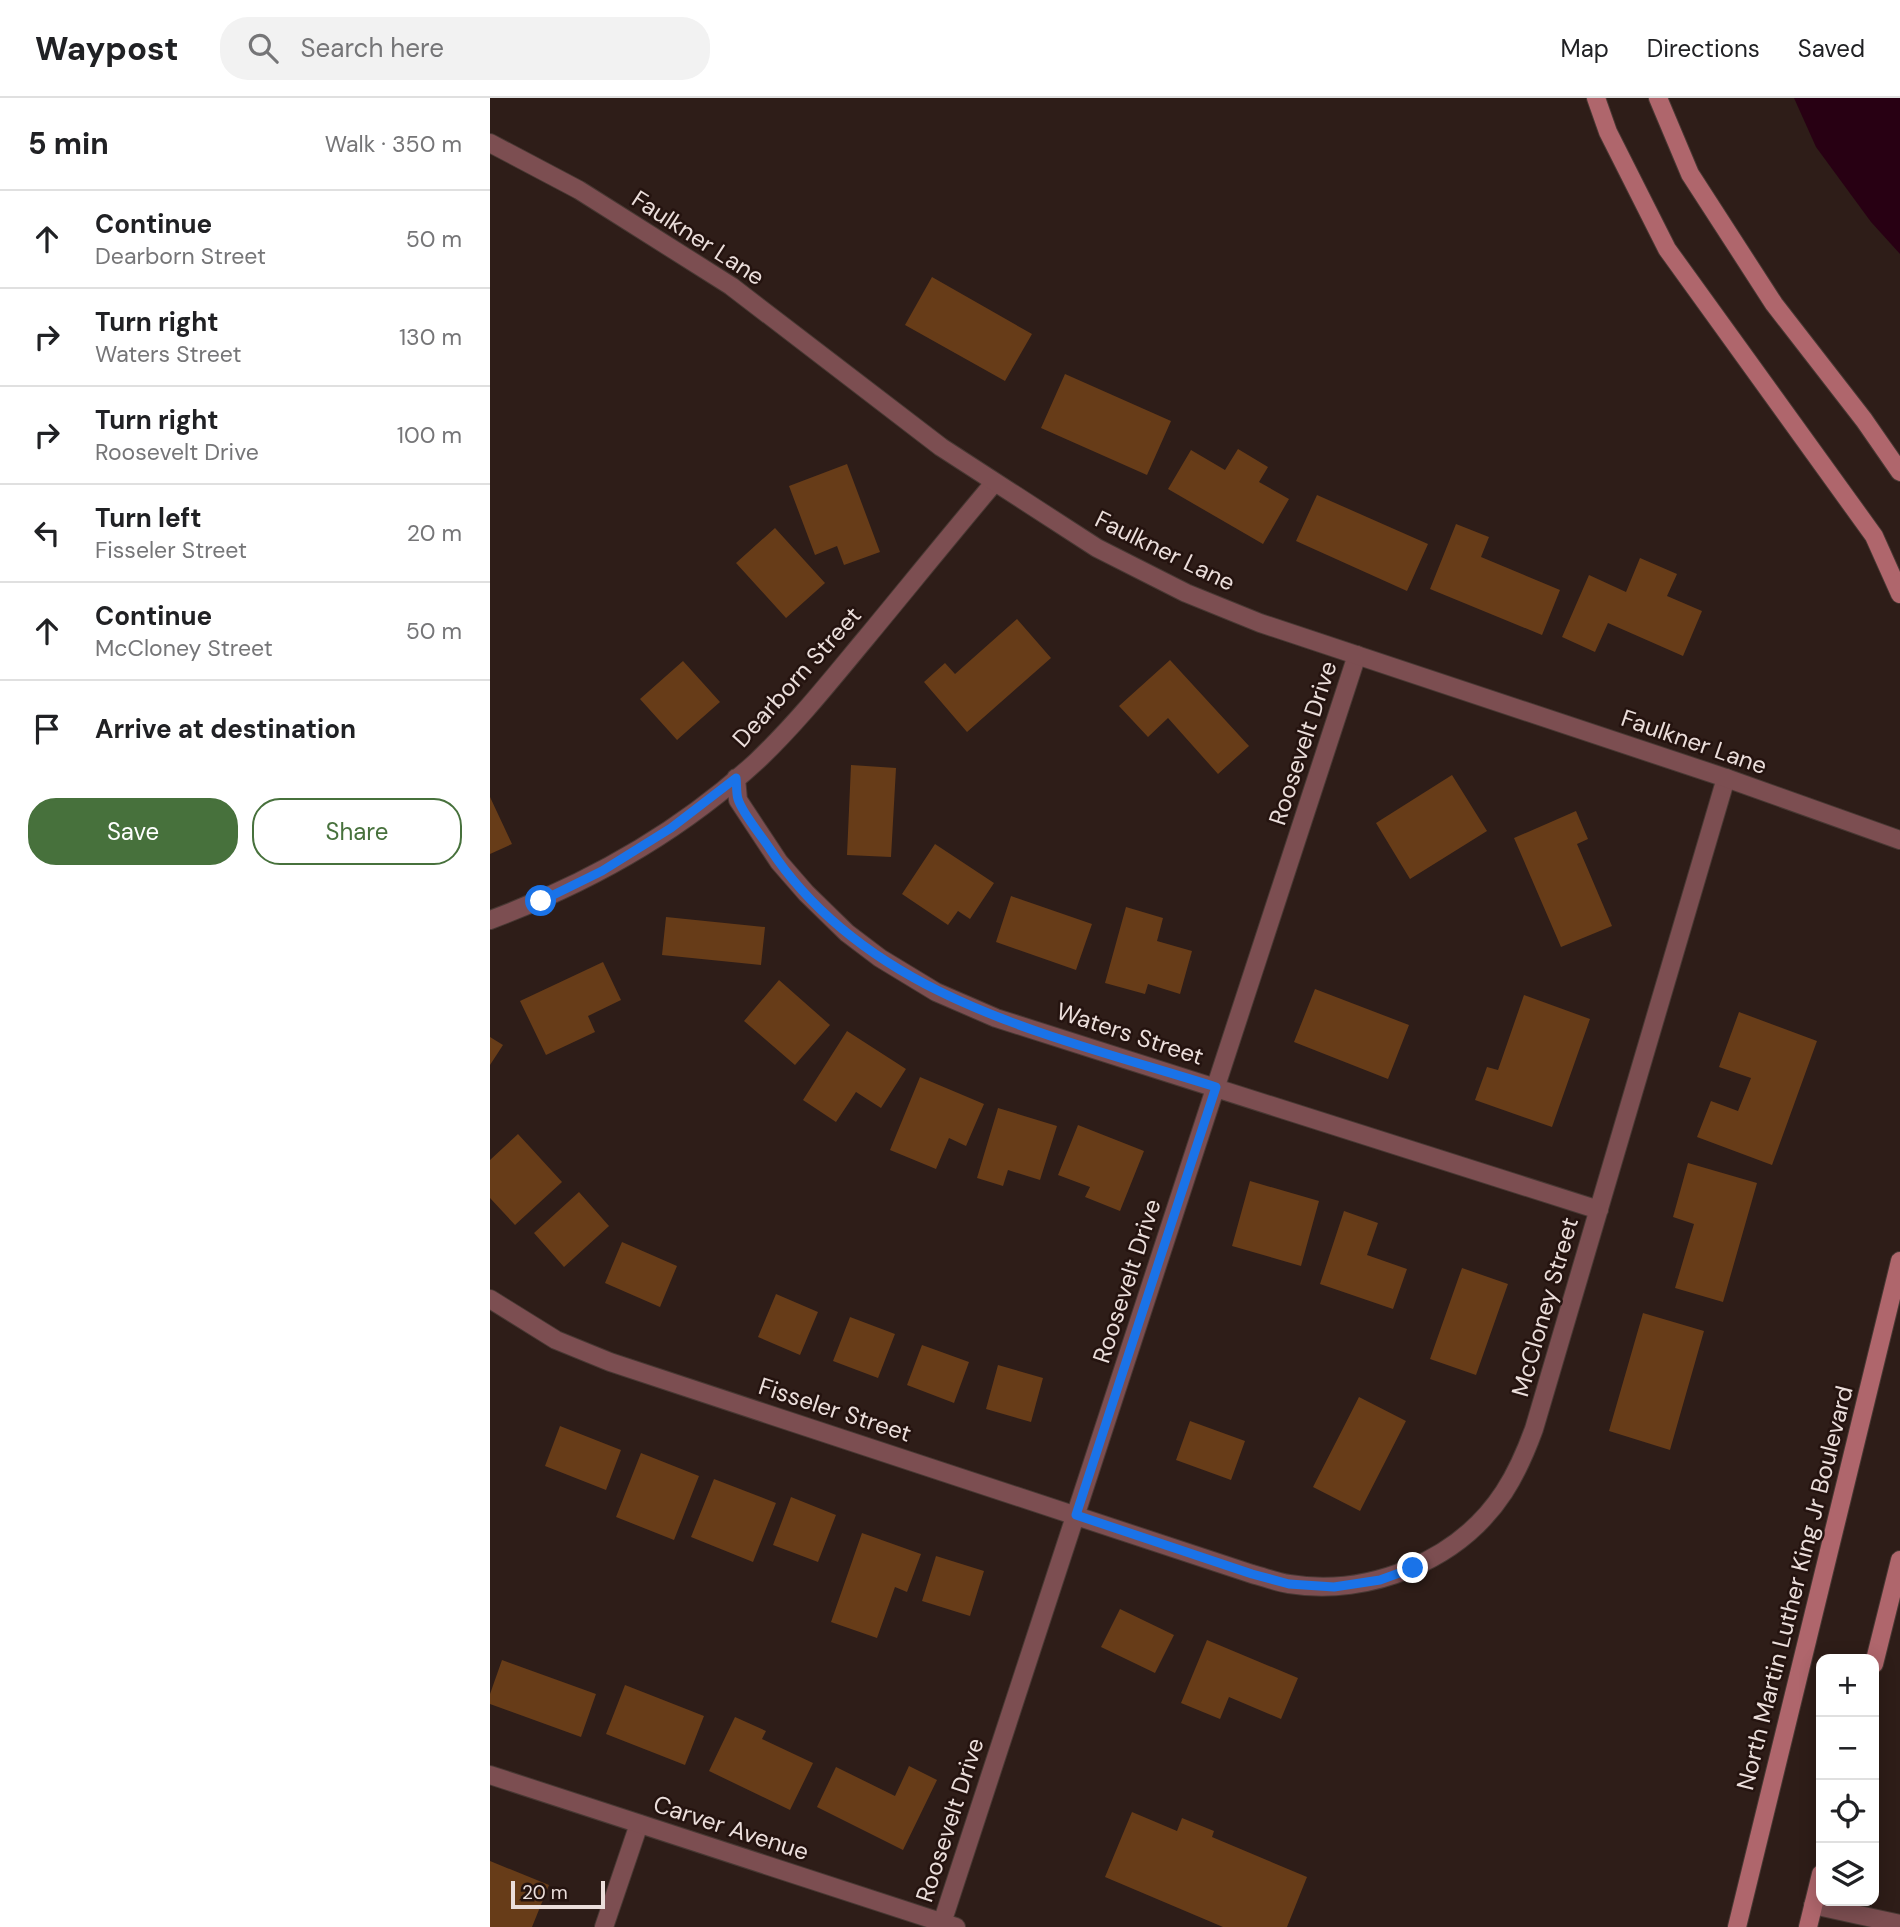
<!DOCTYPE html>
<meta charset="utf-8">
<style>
body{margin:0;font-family:"DM Sans",sans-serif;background:#f2f2f2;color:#202124}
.controls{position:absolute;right:21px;bottom:21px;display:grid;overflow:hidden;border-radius:14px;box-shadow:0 4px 18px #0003}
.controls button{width:63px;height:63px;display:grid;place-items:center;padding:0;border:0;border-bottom:2px solid #e0e0e0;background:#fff;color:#202124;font:35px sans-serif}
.scale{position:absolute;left:21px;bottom:18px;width:94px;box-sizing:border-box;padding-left:7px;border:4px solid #ebdedb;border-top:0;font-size:19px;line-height:24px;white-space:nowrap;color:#ebdedb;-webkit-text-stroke:5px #24130f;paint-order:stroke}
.stop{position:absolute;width:21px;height:21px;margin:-16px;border:5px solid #1a73e8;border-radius:50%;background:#fff}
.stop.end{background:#1a73e8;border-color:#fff;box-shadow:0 2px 7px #0008}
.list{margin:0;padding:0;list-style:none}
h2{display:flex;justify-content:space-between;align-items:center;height:91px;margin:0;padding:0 28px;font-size:30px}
h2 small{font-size:23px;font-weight:400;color:#757577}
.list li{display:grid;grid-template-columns:46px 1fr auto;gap:21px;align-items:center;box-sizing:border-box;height:98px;padding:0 28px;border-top:2px solid #e0e0e0}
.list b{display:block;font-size:26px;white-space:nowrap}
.list p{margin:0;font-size:23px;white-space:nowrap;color:#757577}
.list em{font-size:23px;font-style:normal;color:#757577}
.actions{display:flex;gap:14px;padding:21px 28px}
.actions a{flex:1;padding:16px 0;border:2px solid #47713c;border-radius:28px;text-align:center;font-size:24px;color:#47713c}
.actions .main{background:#47713c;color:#fff}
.icon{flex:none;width:38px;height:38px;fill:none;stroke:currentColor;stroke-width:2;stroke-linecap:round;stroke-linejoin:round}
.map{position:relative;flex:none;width:1410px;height:1829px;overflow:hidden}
header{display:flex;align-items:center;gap:42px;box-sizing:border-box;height:98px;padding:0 35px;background:#fff;border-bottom:2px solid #e0e0e0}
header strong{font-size:33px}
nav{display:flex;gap:38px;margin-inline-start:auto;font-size:24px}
.search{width:490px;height:63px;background:#f2f2f2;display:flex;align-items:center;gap:18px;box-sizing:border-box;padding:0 24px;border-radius:28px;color:#757577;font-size:26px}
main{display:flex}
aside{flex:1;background:#fff}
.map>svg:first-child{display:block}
.water{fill:#280013}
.building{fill:#673c18}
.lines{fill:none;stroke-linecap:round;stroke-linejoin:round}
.service-casing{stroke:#483833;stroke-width:20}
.minor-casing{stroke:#483833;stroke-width:20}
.tertiary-casing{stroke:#483833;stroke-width:20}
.secondary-casing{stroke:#483833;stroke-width:20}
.service{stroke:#7c4e51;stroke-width:18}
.minor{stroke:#7c4e51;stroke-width:18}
.tertiary{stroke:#7c4e51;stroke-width:18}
.secondary{stroke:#af666c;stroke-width:18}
.route{stroke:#1a73e8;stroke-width:9}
.labels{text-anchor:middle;stroke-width:5;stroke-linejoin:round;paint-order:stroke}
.street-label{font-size:24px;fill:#ebdedb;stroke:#24130f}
</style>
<header>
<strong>Waypost</strong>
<div class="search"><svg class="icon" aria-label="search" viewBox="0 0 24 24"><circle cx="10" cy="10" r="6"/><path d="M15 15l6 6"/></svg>Search here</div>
<nav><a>Map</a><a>Directions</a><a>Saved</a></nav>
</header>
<main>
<aside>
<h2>5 min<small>Walk · 350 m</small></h2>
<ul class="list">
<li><svg class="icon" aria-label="ahead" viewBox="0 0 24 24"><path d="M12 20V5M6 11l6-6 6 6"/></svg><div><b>Continue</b><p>Dearborn Street</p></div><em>50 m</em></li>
<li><svg class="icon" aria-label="right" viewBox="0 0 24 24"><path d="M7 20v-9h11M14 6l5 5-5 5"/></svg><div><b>Turn right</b><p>Waters Street</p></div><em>130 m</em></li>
<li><svg class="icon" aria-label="right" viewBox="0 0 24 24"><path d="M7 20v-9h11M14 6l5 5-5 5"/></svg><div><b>Turn right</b><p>Roosevelt Drive</p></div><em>100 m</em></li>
<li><svg class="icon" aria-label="left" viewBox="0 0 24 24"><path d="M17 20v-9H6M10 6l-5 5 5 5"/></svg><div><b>Turn left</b><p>Fisseler Street</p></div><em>20 m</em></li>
<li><svg class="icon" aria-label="ahead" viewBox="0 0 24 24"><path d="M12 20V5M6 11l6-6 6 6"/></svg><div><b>Continue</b><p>McCloney Street</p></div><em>50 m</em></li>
<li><svg class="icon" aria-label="arrive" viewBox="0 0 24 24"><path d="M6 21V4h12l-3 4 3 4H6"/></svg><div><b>Arrive at destination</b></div></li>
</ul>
<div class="actions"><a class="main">Save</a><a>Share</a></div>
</aside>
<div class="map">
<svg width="1410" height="1829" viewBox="0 0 1410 1829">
<rect width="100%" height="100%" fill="#2e1d18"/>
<path class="water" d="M1304 0H1410V156L1381 124 1326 49Z"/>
<path class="building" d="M442 179 542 236 515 283 415 227Z
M575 276 681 323 657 377 551 330Z
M748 351 778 369 769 384 799 401 773 446 678 391 701 352 735 372Z
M357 366 390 454 354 467 347 448 325 457 299 388Z
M827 397 938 446 917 493 806 443Z
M966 426 999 439 991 459 1070 492 1052 537 940 491Z
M285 430 335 485 296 520 246 465Z
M1150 460 1187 476 1177 498 1212 513 1193 558 1118 525 1105 554 1072 539 1099 477 1136 494Z
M527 521 561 560 477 634 434 584 455 565 465 576Z
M680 562 759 648 728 676 678 620 658 639 629 608Z
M193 563 230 604 187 642 150 601Z
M361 667 406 670 401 759 357 757Z
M962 677 997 733 920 781 886 725Z
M0 699 22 746 0 756Z
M1086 713 1098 741 1087 746 1122 828 1071 849 1024 740Z
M445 746 504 785 480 821 468 813 458 827 412 796Z
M521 798 602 826 586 872 506 844Z
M636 809 673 820 667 843 702 853 690 896 658 886 655 896 615 885Z
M176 819 275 829 271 867 172 857Z
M113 864 131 902 98 918 105 934 56 957 30 903Z
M289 882 340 927 305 967 254 923Z
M825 891 919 927 898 981 804 944Z
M1034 897 1100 921 1062 1029 985 1002 997 969 1008 972Z
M1249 914 1327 943 1282 1067 1207 1039 1221 1003 1248 1013 1261 980 1229 969Z
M357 933 416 971 391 1010 366 994 346 1024 313 1002Z
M0 939 13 947 0 967Z
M430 979 494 1006 476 1048 459 1040 446 1071 400 1052Z
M508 1010 567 1028 550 1082 518 1072 513 1088 487 1080Z
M588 1027 654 1053 630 1113 595 1099 600 1089 568 1077Z
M28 1036 72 1084 25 1127 0 1100V1062Z
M1198 1065 1267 1085 1233 1204 1185 1190 1204 1126 1183 1119Z
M760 1083 829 1103 811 1168 742 1148Z
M89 1094 119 1128 74 1169 44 1135Z
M854 1113 888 1125 877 1157 917 1171 903 1211 830 1186Z
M132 1144 187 1168 170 1209 115 1185Z
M972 1170 1018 1186 986 1277 940 1261Z
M286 1196 328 1214 310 1257 268 1239Z
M1153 1215 1214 1233 1180 1352 1119 1333Z
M360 1219 405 1236 388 1280 343 1263Z
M432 1247 479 1264 464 1305 417 1287Z
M508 1267 553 1280 541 1324 496 1311Z
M869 1299 916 1323 870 1413 823 1389Z
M700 1323 755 1343 741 1382 686 1362Z
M70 1328 131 1352 116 1392 55 1368Z
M151 1355 209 1378 184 1442 126 1419Z
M224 1381 286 1405 263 1464 201 1439Z
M301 1399 346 1417 328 1464 283 1447Z
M372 1435 431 1456 417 1494 405 1489 387 1540 341 1524Z
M446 1458 494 1473 480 1518 432 1503Z
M630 1511 684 1537 665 1575 611 1549Z
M717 1542 808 1580 791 1621 739 1599 730 1621 691 1605Z
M12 1562 106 1596 91 1639 0 1606V1596Z
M135 1587 214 1618 195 1667 116 1636Z
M245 1619 276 1633 272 1641 323 1665 300 1712 219 1673Z
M419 1668 447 1682 413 1752 327 1709 346 1669 405 1698Z
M642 1714 687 1733 692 1720 724 1733 722 1739 817 1779 797 1829H733L615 1779Z
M0 1763 59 1787 42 1829H0Z"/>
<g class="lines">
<g class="service-casing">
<path id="service" d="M1323 1807 1410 1826
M114 1829 149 1726"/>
</g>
<g class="minor-casing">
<path id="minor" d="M246 680 248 702 289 764 316 795 357 835 390 860 446 894 506 920 1109 1112
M0 822C97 786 190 734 267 663 307 625 341 582 376 540 419 488 461 436 504 385
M0 1201 66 1242 120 1264 762 1476C774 1479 786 1484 799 1486 879 1499 969 1463 1014 1394 1027 1374 1036 1353 1044 1331L1236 680
M0 1677 466 1829
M452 1825 867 557"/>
</g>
<g class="tertiary-casing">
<path id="tertiary" d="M0 45 89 92 241 188 451 349 607 450 696 495 770 525 1236 680 1410 742"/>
</g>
<g class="secondary-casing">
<path id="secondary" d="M1106 0 1118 34 1177 151 1384 438 1410 496
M1168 0 1200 76 1284 206 1374 322 1410 374
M1384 1566 1410 1462
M1247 1829 1410 1163
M1318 1829 1331 1776"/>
</g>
<use href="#service" class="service"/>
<use href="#minor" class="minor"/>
<use href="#tertiary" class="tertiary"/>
<use href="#secondary" class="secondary"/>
</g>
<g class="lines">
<path class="route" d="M51 803 112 773 181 730 246 680C247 687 246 695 248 701 252 715 271 737 280 751 380 902 565 938 726 989L586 1417 762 1476 799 1486 844 1489 890 1482 923 1470"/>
</g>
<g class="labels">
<g class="street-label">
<text transform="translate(208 140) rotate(33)" y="8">Faulkner Lane</text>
<text transform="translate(675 453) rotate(26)" y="8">Faulkner Lane</text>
<text transform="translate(307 579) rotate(-48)" y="8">Dearborn Street</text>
<text transform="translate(1204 644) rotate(19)" y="8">Faulkner Lane</text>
<text transform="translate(813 645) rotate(-72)" y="8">Roosevelt Drive</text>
<text transform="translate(640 936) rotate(18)" y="8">Waters Street</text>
<text transform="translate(637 1183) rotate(-72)" y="8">Roosevelt Drive</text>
<text transform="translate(1055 1209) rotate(-74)" y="8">McCloney Street</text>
<text transform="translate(345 1312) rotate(18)" y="8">Fisseler Street</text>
<text transform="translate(1305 1490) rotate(-76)" y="8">North Martin Luther King Jr Boulevard</text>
<text transform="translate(460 1722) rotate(-72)" y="8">Roosevelt Drive</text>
<text transform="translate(241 1730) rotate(18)" y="8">Carver Avenue</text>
</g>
</g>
</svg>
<div class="controls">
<button>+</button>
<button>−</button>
<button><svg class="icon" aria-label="locate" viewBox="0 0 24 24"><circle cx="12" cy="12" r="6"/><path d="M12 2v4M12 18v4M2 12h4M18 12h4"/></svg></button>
<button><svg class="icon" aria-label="layers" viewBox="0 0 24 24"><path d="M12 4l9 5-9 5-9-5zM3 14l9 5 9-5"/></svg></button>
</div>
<div class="scale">20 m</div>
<div class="stop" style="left:51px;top:803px"></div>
<div class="stop end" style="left:923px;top:1470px"></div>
</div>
</main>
